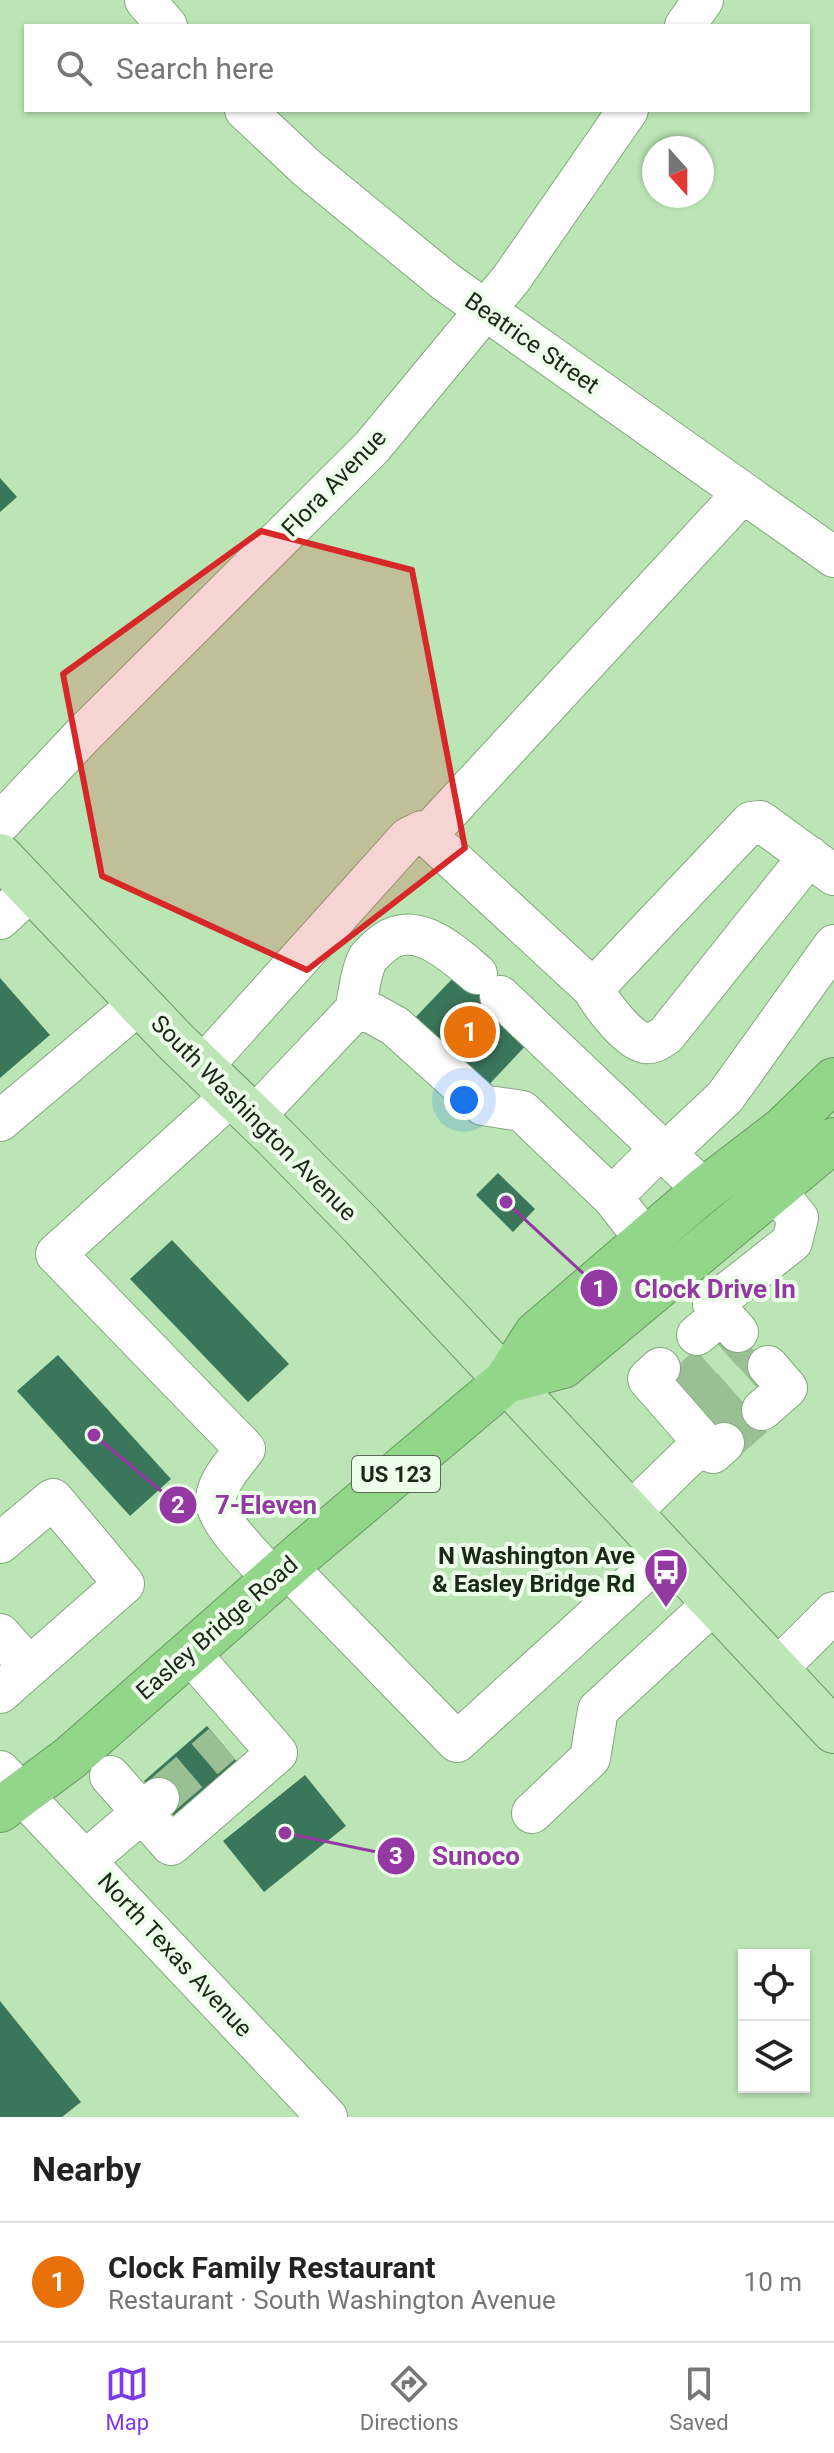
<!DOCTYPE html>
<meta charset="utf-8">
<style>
body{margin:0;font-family:Roboto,sans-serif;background:#f2f2f2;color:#222}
.controls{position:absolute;right:24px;bottom:24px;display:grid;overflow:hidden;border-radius:0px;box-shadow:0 2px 6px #0004}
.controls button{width:72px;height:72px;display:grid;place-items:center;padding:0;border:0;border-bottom:2px solid #e0e0e0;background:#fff;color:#222;font:40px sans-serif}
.compass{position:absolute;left:642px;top:136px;width:72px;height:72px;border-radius:50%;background:#fff;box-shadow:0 2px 6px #0004;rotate:159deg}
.you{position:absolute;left:464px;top:1100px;width:28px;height:28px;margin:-20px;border:6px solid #fff;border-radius:50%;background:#1a73e8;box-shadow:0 0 0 12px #1a73e833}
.badge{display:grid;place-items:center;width:52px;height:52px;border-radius:50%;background:#7c3aed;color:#fff;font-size:26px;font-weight:700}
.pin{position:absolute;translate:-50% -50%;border:4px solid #fff;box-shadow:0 2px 8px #0006}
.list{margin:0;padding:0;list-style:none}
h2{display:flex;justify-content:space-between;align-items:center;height:104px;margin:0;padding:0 32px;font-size:34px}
h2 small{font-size:26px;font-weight:400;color:#767676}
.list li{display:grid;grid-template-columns:52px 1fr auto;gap:24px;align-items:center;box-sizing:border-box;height:120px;padding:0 32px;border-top:2px solid #e0e0e0}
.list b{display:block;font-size:30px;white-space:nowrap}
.list p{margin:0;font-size:26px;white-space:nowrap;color:#767676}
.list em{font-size:26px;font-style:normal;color:#767676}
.icon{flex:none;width:44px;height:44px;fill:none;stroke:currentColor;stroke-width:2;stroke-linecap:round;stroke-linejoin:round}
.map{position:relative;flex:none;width:834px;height:2117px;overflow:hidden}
.search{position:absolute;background:#fff;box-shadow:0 2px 6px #0004;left:24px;right:24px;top:24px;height:88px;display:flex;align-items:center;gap:20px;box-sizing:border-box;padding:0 28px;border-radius:0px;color:#767676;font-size:30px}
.sheet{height:224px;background:#fff}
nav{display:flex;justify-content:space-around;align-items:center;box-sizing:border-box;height:112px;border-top:2px solid #e0e0e0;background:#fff;font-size:22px;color:#767676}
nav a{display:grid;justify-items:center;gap:4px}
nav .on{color:#7c3aed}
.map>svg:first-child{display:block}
.building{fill:#3a765a}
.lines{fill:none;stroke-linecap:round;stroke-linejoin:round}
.minor-tunnel{stroke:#9bbf95;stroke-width:40;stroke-dasharray:40 20;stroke-linecap:butt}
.minor-casing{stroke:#82a97c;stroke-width:42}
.major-casing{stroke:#689961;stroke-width:46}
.highway-casing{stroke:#689961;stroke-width:46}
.minor{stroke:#fff;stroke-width:40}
.major{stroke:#bee6b8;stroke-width:44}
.highway{stroke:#92d689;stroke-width:44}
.marked{fill:#d62828;fill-opacity:0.2;stroke:#d62828;stroke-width:6;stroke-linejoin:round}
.labels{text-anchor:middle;stroke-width:8;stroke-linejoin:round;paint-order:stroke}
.shield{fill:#edfeea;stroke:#596956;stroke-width:2}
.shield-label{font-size:22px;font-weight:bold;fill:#1a2917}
.street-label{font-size:24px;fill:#1a2917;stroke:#edfeea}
.poi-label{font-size:24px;font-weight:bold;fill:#1a2917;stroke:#edfeea;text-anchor:end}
.leader{fill:none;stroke:#9439a4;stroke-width:3}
.callout-dot{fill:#9439a4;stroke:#edfeea;stroke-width:3}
.mark-label{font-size:24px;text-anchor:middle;font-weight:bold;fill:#fff}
.callout-label{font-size:26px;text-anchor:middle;font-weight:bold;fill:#9439a4;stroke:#edfeea;stroke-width:8;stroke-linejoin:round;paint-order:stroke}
</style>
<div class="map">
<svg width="834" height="2117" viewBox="0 0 834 2117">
<rect width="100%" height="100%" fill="#bbe5b5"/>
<path class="building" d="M0 478 17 497 0 512Z
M478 973 530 1041 483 1091 410 1023 455 976Z
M0 978 50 1035 0 1078Z
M498 1173 535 1209 513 1232 476 1195Z
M172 1240 289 1364 248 1402 130 1279Z
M58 1355 171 1479 130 1516 17 1391Z
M207 1726 239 1764 176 1818 144 1781Z
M305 1775 346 1826 264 1892 223 1841Z
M0 2001 81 2102 62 2117H0Z"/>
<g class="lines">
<path class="minor-tunnel" d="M679 1391 741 1336
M701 1415 763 1361
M724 1443 762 1410
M159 1798 222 1744"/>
<g class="minor-casing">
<path id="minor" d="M145 0 167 26
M685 26 703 0
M245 110 308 169 446 282 834 557
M0 823 83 735 372 447 511 279 628 110
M426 836 743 493
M0 919 32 889
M593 989 751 822 760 821 834 875
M500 996 704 1190
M355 1010C359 994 360 974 367 960 369 955 375 951 379 947 412 915 451 952 477 974
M202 1067 408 838 422 831 593 989C601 1004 626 1037 642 1042 651 1046 658 1040 666 1035L809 856
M232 1095 56 1254 245 1449C235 1463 218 1480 216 1498 213 1520 258 1561 273 1579
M254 1117 355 1010H366L395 1026 483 1105 522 1111 612 1197 645 1239
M0 1121 139 1004
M674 1145 725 1097 834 945
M612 1197 660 1149
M713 1304 792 1242 798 1218 775 1190
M697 1335 722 1314 738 1332
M660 1368 648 1379 703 1442
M762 1410 787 1388 768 1366
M629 1514 703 1442 713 1453 724 1443
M0 1543 53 1499 124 1584 0 1693
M287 1567 457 1742 665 1553
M0 1634 29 1667
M777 1669 834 1612
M0 1771 327 2117
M110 1776 171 1845 277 1753 189 1652
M532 1813 590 1758 598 1710 714 1603
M85 1861 159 1798"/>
</g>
<g class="major-casing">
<path id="major" d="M0 856 175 1041 274 1136 361 1225 834 1731"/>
</g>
<g class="highway-casing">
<path id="highway" d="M506 1381 563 1366 834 1140
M0 1810 70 1758 306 1550 506 1381 536 1334 704 1190 782 1130 834 1080"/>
</g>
<use href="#minor" class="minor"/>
<use href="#major" class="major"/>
<use href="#highway" class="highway"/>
</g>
<path class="marked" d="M261 531 412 570 465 848 307 970 102 876 63 674Z"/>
<defs>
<g id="bus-pin" transform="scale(2.3)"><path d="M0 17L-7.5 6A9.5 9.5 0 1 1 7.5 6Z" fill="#9439a4" stroke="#edfeea"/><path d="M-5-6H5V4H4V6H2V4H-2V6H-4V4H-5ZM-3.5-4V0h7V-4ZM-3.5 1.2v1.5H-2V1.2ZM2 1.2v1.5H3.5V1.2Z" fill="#fff"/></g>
</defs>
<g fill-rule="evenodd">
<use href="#bus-pin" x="666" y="1570"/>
</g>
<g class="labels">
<rect class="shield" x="352" y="1456" width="88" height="36" rx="6"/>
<g class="shield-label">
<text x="396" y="1482">US 123</text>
</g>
<g class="street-label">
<text transform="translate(532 343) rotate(35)" y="8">Beatrice Street</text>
<text transform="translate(334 483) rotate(-46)" y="8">Flora Avenue</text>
<text transform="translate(254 1118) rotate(45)" y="8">South Washington Avenue</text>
<text transform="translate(217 1628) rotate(-41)" y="8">Easley Bridge Road</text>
<text transform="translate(175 1955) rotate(47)" y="8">North Texas Avenue</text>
</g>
<g class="poi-label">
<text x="635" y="1564">N Washington Ave<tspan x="635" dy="28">&amp; Easley Bridge Rd</tspan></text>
</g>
</g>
<path class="leader" d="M506 1202L599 1288M94 1435L178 1505M285 1833L396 1856"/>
<g class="callout-dot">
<circle cx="506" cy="1202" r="8"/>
<circle cx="94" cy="1435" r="8"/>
<circle cx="285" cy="1833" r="8"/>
<circle cx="599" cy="1288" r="20"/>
<circle cx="178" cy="1505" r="20"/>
<circle cx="396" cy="1856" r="20"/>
</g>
<g class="mark-label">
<text x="599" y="1297">1</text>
<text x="178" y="1513">2</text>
<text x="396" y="1864">3</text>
</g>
<g class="callout-label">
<text x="715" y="1298">Clock Drive In</text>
<text x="266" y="1514">7-Eleven</text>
<text x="476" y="1865">Sunoco</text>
</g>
</svg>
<div class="controls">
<button><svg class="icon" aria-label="locate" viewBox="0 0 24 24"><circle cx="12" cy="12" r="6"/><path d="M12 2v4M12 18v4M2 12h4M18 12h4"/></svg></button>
<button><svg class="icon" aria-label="layers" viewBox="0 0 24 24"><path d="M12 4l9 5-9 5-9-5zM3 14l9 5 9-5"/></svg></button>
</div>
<svg class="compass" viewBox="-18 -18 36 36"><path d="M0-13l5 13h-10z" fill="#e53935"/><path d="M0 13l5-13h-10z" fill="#767676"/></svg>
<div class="you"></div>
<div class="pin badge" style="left:470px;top:1032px;background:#e8710a">1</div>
<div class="search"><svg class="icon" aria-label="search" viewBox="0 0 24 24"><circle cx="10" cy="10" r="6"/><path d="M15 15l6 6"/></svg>Search here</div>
</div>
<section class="sheet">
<h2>Nearby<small></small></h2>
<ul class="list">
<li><span class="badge" style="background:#e8710a">1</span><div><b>Clock Family Restaurant</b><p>Restaurant · South Washington Avenue</p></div><em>10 m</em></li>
</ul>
</section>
<nav>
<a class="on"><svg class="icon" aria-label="map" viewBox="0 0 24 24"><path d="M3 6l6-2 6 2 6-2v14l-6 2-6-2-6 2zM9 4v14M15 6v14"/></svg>Map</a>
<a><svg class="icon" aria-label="directions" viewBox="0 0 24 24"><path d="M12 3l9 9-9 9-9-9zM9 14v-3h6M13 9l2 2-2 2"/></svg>Directions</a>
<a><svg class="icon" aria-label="saved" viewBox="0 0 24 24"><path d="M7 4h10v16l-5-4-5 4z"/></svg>Saved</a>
</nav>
